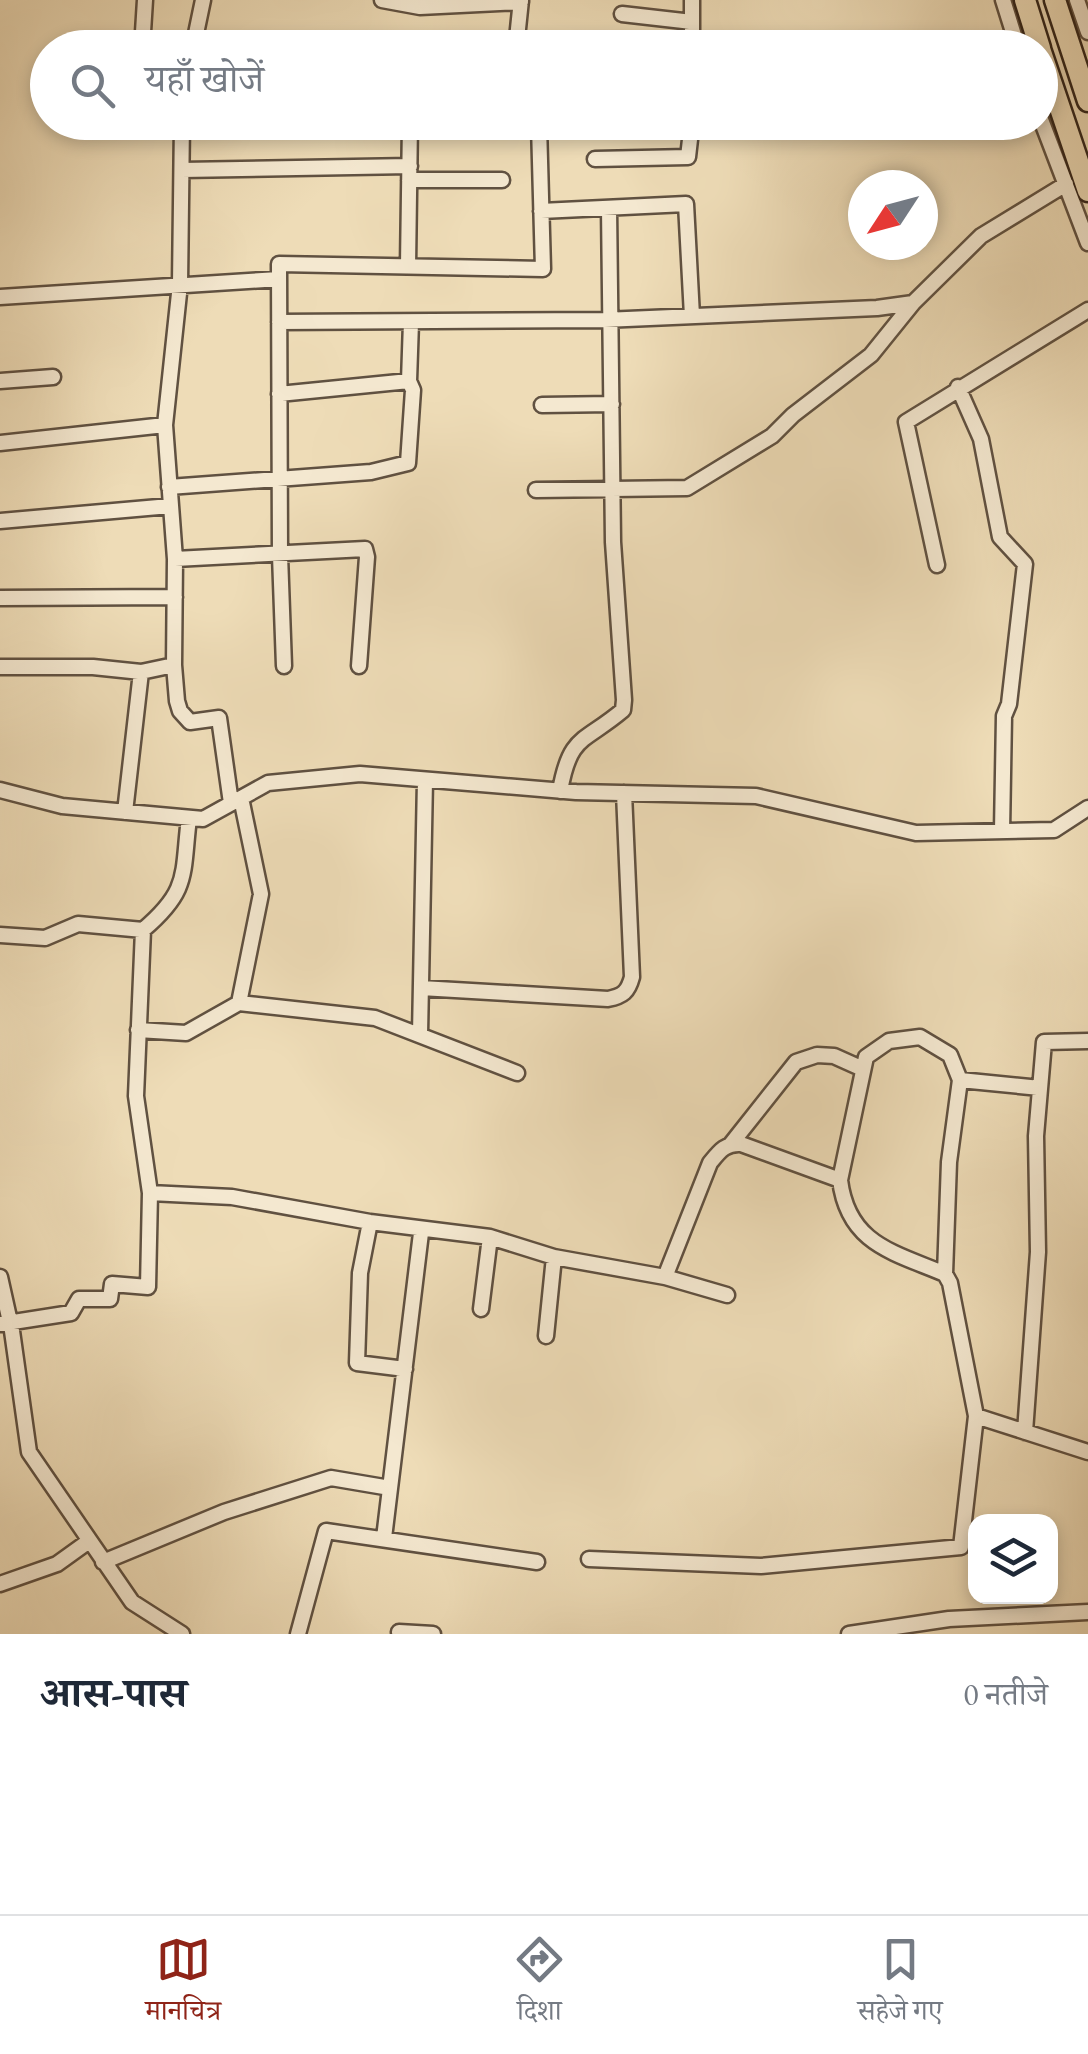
<!DOCTYPE html>
<html lang="hi">
<meta charset="utf-8">
<style>
body{margin:0;font-family:"EB Garamond","Noto Serif Devanagari",serif;background:#f6f6f7;color:#1f2937}
.controls{position:absolute;right:30px;bottom:30px;display:grid;overflow:hidden;border-radius:20px;box-shadow:0 5px 15px #0003}
.controls button{width:90px;height:90px;display:grid;place-items:center;padding:0;border:0;border-bottom:2px solid #e0e1e3;background:#fff;color:#1f2937;font:50px sans-serif}
.compass{position:absolute;left:848px;top:170px;width:90px;height:90px;border-radius:50%;background:#fff;box-shadow:0 5px 15px #0003;rotate:234deg}
.list{margin:0;padding:0;list-style:none}
h2{display:flex;justify-content:space-between;align-items:center;height:130px;margin:0;padding:0 40px;font-size:42px}
h2 small{font-size:32px;font-weight:400;color:#747a83}
.icon{flex:none;width:55px;height:55px;fill:none;stroke:currentColor;stroke-width:2;stroke-linecap:round;stroke-linejoin:round}
.map{position:relative;flex:none;width:1088px;height:1634px;overflow:hidden}
.search{position:absolute;background:#fff;box-shadow:0 5px 15px #0003;left:30px;right:30px;top:30px;height:110px;display:flex;align-items:center;gap:25px;box-sizing:border-box;padding:0 35px;border-radius:55px;color:#747a83;font-size:38px}
.sheet{height:280px;background:#fff}
nav{display:flex;justify-content:space-around;align-items:center;box-sizing:border-box;height:140px;border-top:2px solid #e0e1e3;background:#fff;font-size:28px;color:#747a83}
nav a{display:grid;justify-items:center;gap:5px}
nav .on{color:#8f2418}
.map>svg:first-child{display:block}
.lines{fill:none;stroke-linecap:round;stroke-linejoin:round}
.minor-casing{stroke:#605141;stroke-width:19}
.highway-casing{stroke:#30231a;stroke-width:25}
.minor{stroke:#f4e8d0;stroke-width:14}
.highway{stroke:#eedcb7;stroke-width:20}
</style>
<div class="map">
<svg width="1088" height="1634" viewBox="0 0 1088 1634">
<rect width="100%" height="100%" fill="#eedcb7"/>
<filter id="stains"><feTurbulence type="fractalNoise" baseFrequency=".002" numOctaves="4"/><feColorMatrix values="0 0 0 0 .2 0 0 0 0 .09 0 0 0 0 .02 0 0 0 .5 -.17"/></filter>
<radialGradient id="worn" r=".72"><stop offset=".6" stop-color="#630" stop-opacity="0"/><stop offset="1" stop-color="#630" stop-opacity=".3"/></radialGradient>
<g class="lines">
<g class="minor-casing">
<path id="minor" d="M382 0 420 7 521 2
M1003 0 1018 48
M1077 0 1088 32
M622 14 692 22
M142 48 145 0
M193 48 203 0
M516 48 521 0
M692 48V0
M1040 117 1088 243
M595 159 688 157 692 122
M182 170 410 166
M409 180H502
M541 211 686 204 692 316
M408 266 410 122
M0 297 279 279
M279 322 604 320 877 308 913 303 981 236 1066 184
M0 381 53 377
M958 387 981 439 1000 537 1025 564 1009 704 1004 716 1002 831
M279 394 409 381
M542 405 612 404
M0 443 165 425
M169 487 371 472 408 463 413 390 409 381 411 322
M536 490 687 488 772 436 793 415 871 355 913 303
M0 521 170 506
M175 559 365 549 367 557 359 666
M937 565 906 422 1088 310
M0 598 175 597
M174 665 177 701 180 711 190 722 219 718 231 803
M284 666 280 555 279 264 543 269 539 125
M0 667H93L141 672 174 665 175 559 165 425 180 284 182 122
M0 790 62 806 203 819 268 783 360 774 576 792 756 796 916 833 1054 830 1088 808
M560 791C570 734 584 743 623 710L624 700 613 542 609 208
M125 812 141 672
M0 935 45 938 78 924 143 930
M421 988 608 999C623 996 628 992 632 977L624 793
M239 1003 261 894 241 798
M138 1030 186 1033 239 1003 375 1018 517 1073
M420 1034 425 780
M960 1080 1040 1088
M731 1144 796 1062 817 1055 834 1056 863 1069
M840 1180 866 1057 889 1041 920 1037 950 1055 960 1080 949 1162 945 1274
M150 1193 232 1197 370 1222 490 1237 554 1257 665 1277 710 1163C719 1152 725 1143 741 1144L840 1180C848 1244 893 1252 945 1274L950 1283 976 1416 961 1547 761 1566 589 1559
M370 1222 360 1273 357 1363 405 1369
M0 1277 12 1331 29 1452 132 1602 182 1634
M665 1277 727 1295
M481 1309 490 1237
M0 1324 71 1313 79 1299H110L112 1284 148 1287 150 1193 136 1096 143 930C190 890 182 875 189 818
M546 1336 554 1257
M976 1416 1088 1452
M1025 1432 1038 1252 1036 1136 1044 1042 1088 1041
M384 1538 421 1233
M103 1562 224 1512 331 1478 390 1488
M0 1584 57 1564 89 1541
M399 1632 433 1634
M298 1634 326 1531 537 1562
M849 1634 949 1619 1088 1612"/>
</g>
<g class="highway-casing">
<path id="highway" d="M1025 0 1040 48
M1055 0 1088 101
M1040 49 1088 191"/>
</g>
<use href="#minor" class="minor"/>
<use href="#highway" class="highway"/>
</g>
<rect width="100%" height="100%" filter="url(#stains)"/>
<rect width="100%" height="100%" fill="url(#worn)"/>
</svg>
<div class="controls">
<button><svg class="icon" aria-label="layers" viewBox="0 0 24 24"><path d="M12 4l9 5-9 5-9-5zM3 14l9 5 9-5"/></svg></button>
</div>
<svg class="compass" viewBox="-18 -18 36 36"><path d="M0-13l5 13h-10z" fill="#e53935"/><path d="M0 13l5-13h-10z" fill="#747a83"/></svg>
<div class="search"><svg class="icon" aria-label="search" viewBox="0 0 24 24"><circle cx="10" cy="10" r="6"/><path d="M15 15l6 6"/></svg>यहाँ खोजें</div>
</div>
<section class="sheet">
<h2>आस-पास<small>0 नतीजे</small></h2>
<ul class="list">
</ul>
</section>
<nav>
<a class="on"><svg class="icon" aria-label="map" viewBox="0 0 24 24"><path d="M3 6l6-2 6 2 6-2v14l-6 2-6-2-6 2zM9 4v14M15 6v14"/></svg>मानचित्र</a>
<a><svg class="icon" aria-label="directions" viewBox="0 0 24 24"><path d="M12 3l9 9-9 9-9-9zM9 14v-3h6M13 9l2 2-2 2"/></svg>दिशा</a>
<a><svg class="icon" aria-label="saved" viewBox="0 0 24 24"><path d="M7 4h10v16l-5-4-5 4z"/></svg>सहेजे गए</a>
</nav>
